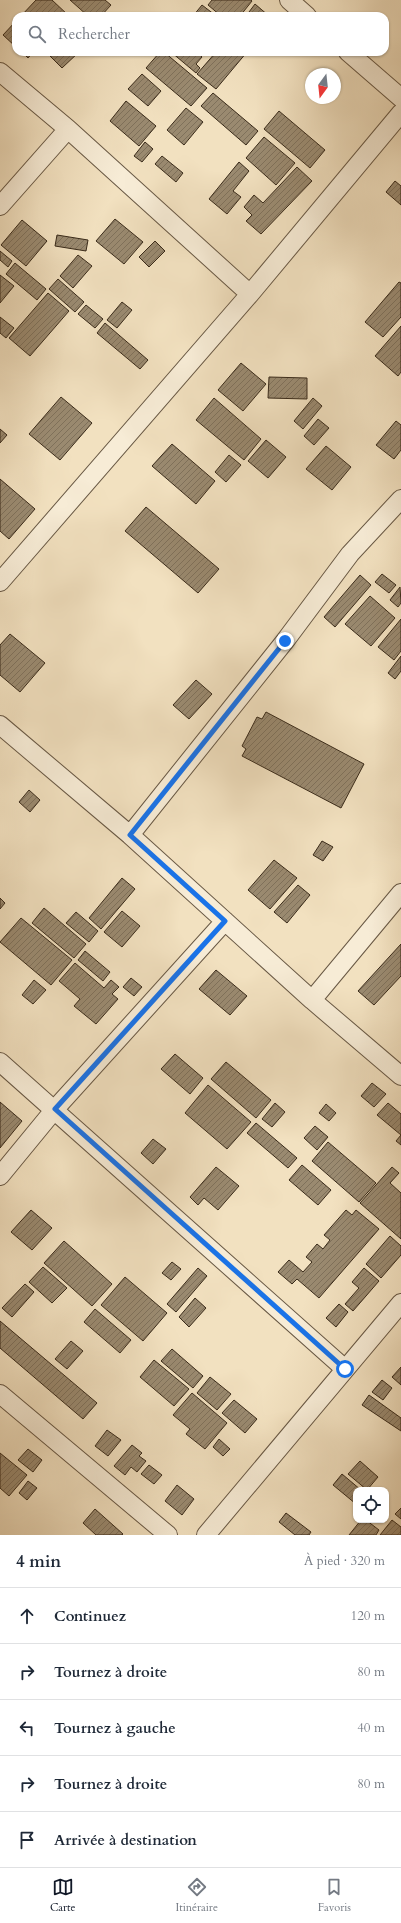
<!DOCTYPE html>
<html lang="fr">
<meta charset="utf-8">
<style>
body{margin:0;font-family:Cardo,serif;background:#f2f2f3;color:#1f2937}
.controls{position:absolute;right:12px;bottom:12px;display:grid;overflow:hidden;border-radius:8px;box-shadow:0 1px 3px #0004}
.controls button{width:36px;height:36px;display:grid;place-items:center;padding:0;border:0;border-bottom:1px solid #e0e1e3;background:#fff;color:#1f2937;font:20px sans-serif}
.compass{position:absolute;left:305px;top:68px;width:36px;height:36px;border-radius:50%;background:#fff;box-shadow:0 1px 3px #0004;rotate:195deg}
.stop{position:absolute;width:12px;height:12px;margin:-9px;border:3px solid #1a73e8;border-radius:50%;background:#fff}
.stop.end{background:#1a73e8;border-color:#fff;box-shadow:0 1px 4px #0008}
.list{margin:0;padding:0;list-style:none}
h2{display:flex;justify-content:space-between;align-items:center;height:52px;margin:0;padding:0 16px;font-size:17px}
h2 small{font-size:13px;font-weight:400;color:#747a83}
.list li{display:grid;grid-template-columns:26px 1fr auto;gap:12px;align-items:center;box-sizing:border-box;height:56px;padding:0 16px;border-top:1px solid #e0e1e3}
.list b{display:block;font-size:15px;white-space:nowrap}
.list em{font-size:13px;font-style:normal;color:#747a83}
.icon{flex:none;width:22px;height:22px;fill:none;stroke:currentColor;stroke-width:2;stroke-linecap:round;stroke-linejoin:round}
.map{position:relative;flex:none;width:401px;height:1535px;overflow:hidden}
.search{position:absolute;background:#fff;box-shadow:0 1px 3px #0004;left:12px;right:12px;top:12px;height:44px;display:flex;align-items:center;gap:10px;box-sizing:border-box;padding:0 14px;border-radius:12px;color:#747a83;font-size:15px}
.sheet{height:332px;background:#fff}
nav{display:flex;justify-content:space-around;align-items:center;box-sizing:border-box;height:56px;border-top:1px solid #e0e1e3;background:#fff;font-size:11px;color:#747a83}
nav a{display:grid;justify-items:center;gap:2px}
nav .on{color:#111827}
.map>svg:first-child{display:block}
.building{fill:url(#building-hatch);stroke:#3a2b1a}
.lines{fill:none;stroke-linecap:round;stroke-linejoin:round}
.minor-casing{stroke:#685844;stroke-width:20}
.minor{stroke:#f7ecd6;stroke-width:18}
.route{stroke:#1a73e8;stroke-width:5}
</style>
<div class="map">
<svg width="401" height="1535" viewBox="0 0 401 1535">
<defs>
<pattern id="building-hatch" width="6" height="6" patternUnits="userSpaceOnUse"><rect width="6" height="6" fill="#9a8a70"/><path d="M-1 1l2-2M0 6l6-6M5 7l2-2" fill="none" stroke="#7f715b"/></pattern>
</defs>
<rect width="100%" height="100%" fill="#f2e1c0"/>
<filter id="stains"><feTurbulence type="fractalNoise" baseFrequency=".005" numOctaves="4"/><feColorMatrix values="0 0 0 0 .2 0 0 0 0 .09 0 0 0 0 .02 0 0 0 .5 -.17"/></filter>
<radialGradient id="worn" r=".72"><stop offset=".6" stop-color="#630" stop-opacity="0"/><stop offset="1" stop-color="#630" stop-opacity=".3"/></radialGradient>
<path class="building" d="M36 0H52L68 15 21 16Z
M70 0H105L111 5 101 16H88Z
M212 0H251L252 1 240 16H221L208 5Z
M255 4 269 16H246Z
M202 5 215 15 214 16H193Z
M16 21V47L3 35Z
M22 52H33L28 58Z
M54 52H79L62 68 50 56Z
M160 52H164L207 88 191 106 146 68Z
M171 52H197L202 57 196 64 200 68 196 73Z
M216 52H247L216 89 197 74Z
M142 74 161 91 148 106 128 89Z
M213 93 258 131 246 145 201 106Z
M126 101 156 126 139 146 110 121Z
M186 108 203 122 184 145 167 130Z
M279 111 325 150 310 168 264 129Z
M264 137 295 163 276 185 246 158Z
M145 142 153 149 142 162 134 156Z
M162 156 183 173 176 182 155 164Z
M239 162 249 171 233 191 241 197 227 214 209 199Z
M297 167 312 181 261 234 246 221 252 215 244 207 254 195 263 203Z
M395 181 401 186V205L386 192Z
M115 219 143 242 124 264 96 241Z
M22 220 47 241 26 266 1 245Z
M57 235 88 240 86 251 55 246Z
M155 241 165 251 149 267 139 257Z
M0 251 12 261 8 267 0 260Z
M78 255 92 266 73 288 60 276Z
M15 263 46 289 37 300 6 274Z
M0 275 14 286 0 303Z
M58 279 84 302 75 312 49 289Z
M399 282 401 283V317L383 337 365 322Z
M48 293 69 311 30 356 9 338Z
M122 302 132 310 117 328 107 320Z
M86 305 103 319 95 328 78 314Z
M0 317 14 328 6 338 0 333Z
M105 323 148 360 140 369 97 333Z
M401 326V372L398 376 375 356Z
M241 363 266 384 243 411 218 390Z
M269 377 307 378V399L268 398Z
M61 397 92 423 60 460 29 434Z
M214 398 261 439 244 460 196 420Z
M313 398 322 406 303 429 294 421Z
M318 419 329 428 314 445 304 436Z
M396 421 401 425V450L394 459 376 445Z
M0 429 7 435 0 443Z
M266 440 286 457 268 478 248 461Z
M172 444 215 481 196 504 152 466Z
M326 446 351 467 332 490 306 469Z
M229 455 241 465 226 482 215 472Z
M0 479 35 509 9 539 0 531Z
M146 507 219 569 198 593 125 531Z
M382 574 396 585 389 593 375 582Z
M360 575 371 585 335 627 324 617Z
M400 587 401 603 398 607 390 600Z
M370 596 395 618 371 646 345 624Z
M401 619V651L394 660 378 647Z
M10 634 45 663 20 692 0 675V645Z
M401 656V671L395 679 388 673Z
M196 680 212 694 189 719 173 705Z
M266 712 364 764 341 808 242 756 246 749 242 746 257 717 262 719Z
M29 790 40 800 30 812 19 802Z
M322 841 333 847 323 861 313 855Z
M274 860 297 878 270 909 248 890Z
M122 878 135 889 101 929 89 918Z
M298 885 310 895 287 923 274 912Z
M0 898 5 903 0 909Z
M44 908 86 944 74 958 32 923Z
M122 911 140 926 122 947 104 932Z
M76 912 98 931 89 942 66 923Z
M21 918 72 960 51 985 0 942Z
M401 944V976L374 1005 358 991Z
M85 951 110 972 103 981 78 960Z
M75 963 104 988 111 980 119 987 112 994 118 999 96 1024 74 1006 80 999 59 981Z
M216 970 247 996 230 1015 199 989Z
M131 978 142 987 134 996 123 987Z
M34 980 46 990 33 1004 22 995Z
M175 1054 203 1078 190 1094 161 1069Z
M226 1062 271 1100 256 1118 211 1079Z
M372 1083 386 1094 374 1107 361 1096Z
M208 1085 251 1122 227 1149 185 1113Z
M0 1102 22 1121 0 1148Z
M275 1103 285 1112 272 1127 262 1119Z
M388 1103 401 1114V1145L396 1141 401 1135 377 1115Z
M326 1104 336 1113 329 1121 319 1113Z
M256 1123 297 1158 288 1168 247 1133Z
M315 1126 328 1137 317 1150 304 1138Z
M153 1139 166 1149 153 1164 141 1153Z
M328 1142 376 1183 359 1202 312 1161Z
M302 1165 331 1190 318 1205 289 1180Z
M216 1167 239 1186 218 1210 204 1198 198 1205 190 1197Z
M392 1167 399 1173 390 1183 401 1193V1239L360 1203Z
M31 1210 52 1228 32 1250 11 1232Z
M346 1210 352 1215 356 1210 379 1229 319 1298 297 1279 292 1284 278 1272 289 1260 303 1272 312 1262 306 1257 317 1244 323 1249 330 1240 324 1235Z
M390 1236 401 1246V1255L381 1278 366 1264Z
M64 1241 112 1284 92 1306 44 1263Z
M172 1262 181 1269 171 1280 162 1273Z
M43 1267 67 1288 52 1303 29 1282Z
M198 1268 207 1276 176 1312 167 1304Z
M364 1268 379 1281 353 1311 345 1304 359 1288 352 1282Z
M125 1277 167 1313 143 1341 101 1305Z
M25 1284 34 1292 12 1317 2 1308Z
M195 1298 206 1308 189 1327 179 1317Z
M339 1304 348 1312 336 1327 326 1318Z
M95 1309 131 1340 120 1353 84 1322Z
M0 1321 97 1403 83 1419 0 1348Z
M71 1341 83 1351 67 1369 55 1359Z
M172 1349 203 1376 193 1388 161 1361Z
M154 1360 189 1389 174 1406 140 1377Z
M401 1367V1385L392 1377Z
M210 1377 231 1394 217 1410 197 1393Z
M382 1380 392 1388 383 1400 372 1392Z
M192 1393 227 1423 205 1449 186 1434 190 1429 173 1415Z
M369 1395 401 1418V1431L362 1405Z
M234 1400 257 1419 245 1433 222 1413Z
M107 1430 121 1440 108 1456 95 1446Z
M219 1439 230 1449 223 1456 213 1447Z
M132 1445 142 1453 139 1456 146 1461 137 1472 131 1467 125 1475 114 1466Z
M28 1449 42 1460 33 1472 18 1460Z
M0 1453 27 1475 9 1496 0 1488Z
M360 1461 378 1477 367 1490 348 1474Z
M149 1465 162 1475 154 1484 141 1474Z
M342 1474 361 1490H356V1504L333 1485Z
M28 1481 37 1488 27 1500 19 1493Z
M177 1485 194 1499 182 1515 165 1501Z
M401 1508V1519L395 1514Z
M95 1509 123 1534 122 1535H96L83 1523Z
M286 1513 311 1532 309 1535H295L279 1522Z
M361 1520H366L379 1530 376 1535H349Z
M392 1520 401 1527V1535H380Z"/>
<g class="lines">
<g class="minor-casing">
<path id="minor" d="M289 0 307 16
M348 52 401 98
M0 72 68 129 250 294
M0 206 68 129
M0 582 250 294 401 113
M0 725 130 835 312 1000 401 1076
M130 835 285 641 350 554 401 499
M312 1000 401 893
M0 1062 345 1369
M0 1176 55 1109 225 921
M0 1394 168 1535
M206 1535 401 1303"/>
</g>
<use href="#minor" class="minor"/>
</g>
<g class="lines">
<path class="route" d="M285 641 130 835 225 921 55 1109 345 1369"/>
</g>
<rect width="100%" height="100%" filter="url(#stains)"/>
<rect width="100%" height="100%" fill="url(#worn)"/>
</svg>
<div class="controls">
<button><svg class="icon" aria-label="locate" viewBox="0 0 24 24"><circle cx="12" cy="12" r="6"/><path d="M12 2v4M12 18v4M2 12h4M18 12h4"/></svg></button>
</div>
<svg class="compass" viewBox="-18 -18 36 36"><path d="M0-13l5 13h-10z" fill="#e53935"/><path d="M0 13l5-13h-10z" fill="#747a83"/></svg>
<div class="stop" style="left:345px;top:1369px"></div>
<div class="stop end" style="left:285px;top:641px"></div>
<div class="search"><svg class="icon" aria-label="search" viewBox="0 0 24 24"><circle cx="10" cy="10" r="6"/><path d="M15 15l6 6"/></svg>Rechercher</div>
</div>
<section class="sheet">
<h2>4 min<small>À pied · 320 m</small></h2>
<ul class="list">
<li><svg class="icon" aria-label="ahead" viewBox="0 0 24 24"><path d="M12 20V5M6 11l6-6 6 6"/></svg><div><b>Continuez</b></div><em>120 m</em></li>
<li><svg class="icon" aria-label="right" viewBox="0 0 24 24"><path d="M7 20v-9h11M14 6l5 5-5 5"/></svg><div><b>Tournez à droite</b></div><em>80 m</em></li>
<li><svg class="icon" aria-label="left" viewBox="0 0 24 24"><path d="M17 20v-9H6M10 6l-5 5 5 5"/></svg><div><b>Tournez à gauche</b></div><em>40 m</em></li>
<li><svg class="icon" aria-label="right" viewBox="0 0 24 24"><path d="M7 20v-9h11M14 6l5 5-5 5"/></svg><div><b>Tournez à droite</b></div><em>80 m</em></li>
<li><svg class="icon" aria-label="arrive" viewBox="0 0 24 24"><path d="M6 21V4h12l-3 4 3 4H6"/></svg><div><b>Arrivée à destination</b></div></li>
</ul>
</section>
<nav>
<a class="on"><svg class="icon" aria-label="map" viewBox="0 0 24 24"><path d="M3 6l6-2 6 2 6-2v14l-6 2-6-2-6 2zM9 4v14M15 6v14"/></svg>Carte</a>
<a><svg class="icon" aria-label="directions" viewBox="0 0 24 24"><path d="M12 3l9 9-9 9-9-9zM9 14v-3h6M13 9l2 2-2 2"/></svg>Itinéraire</a>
<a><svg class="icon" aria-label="saved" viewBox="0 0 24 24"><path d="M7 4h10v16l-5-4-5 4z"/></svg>Favoris</a>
</nav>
